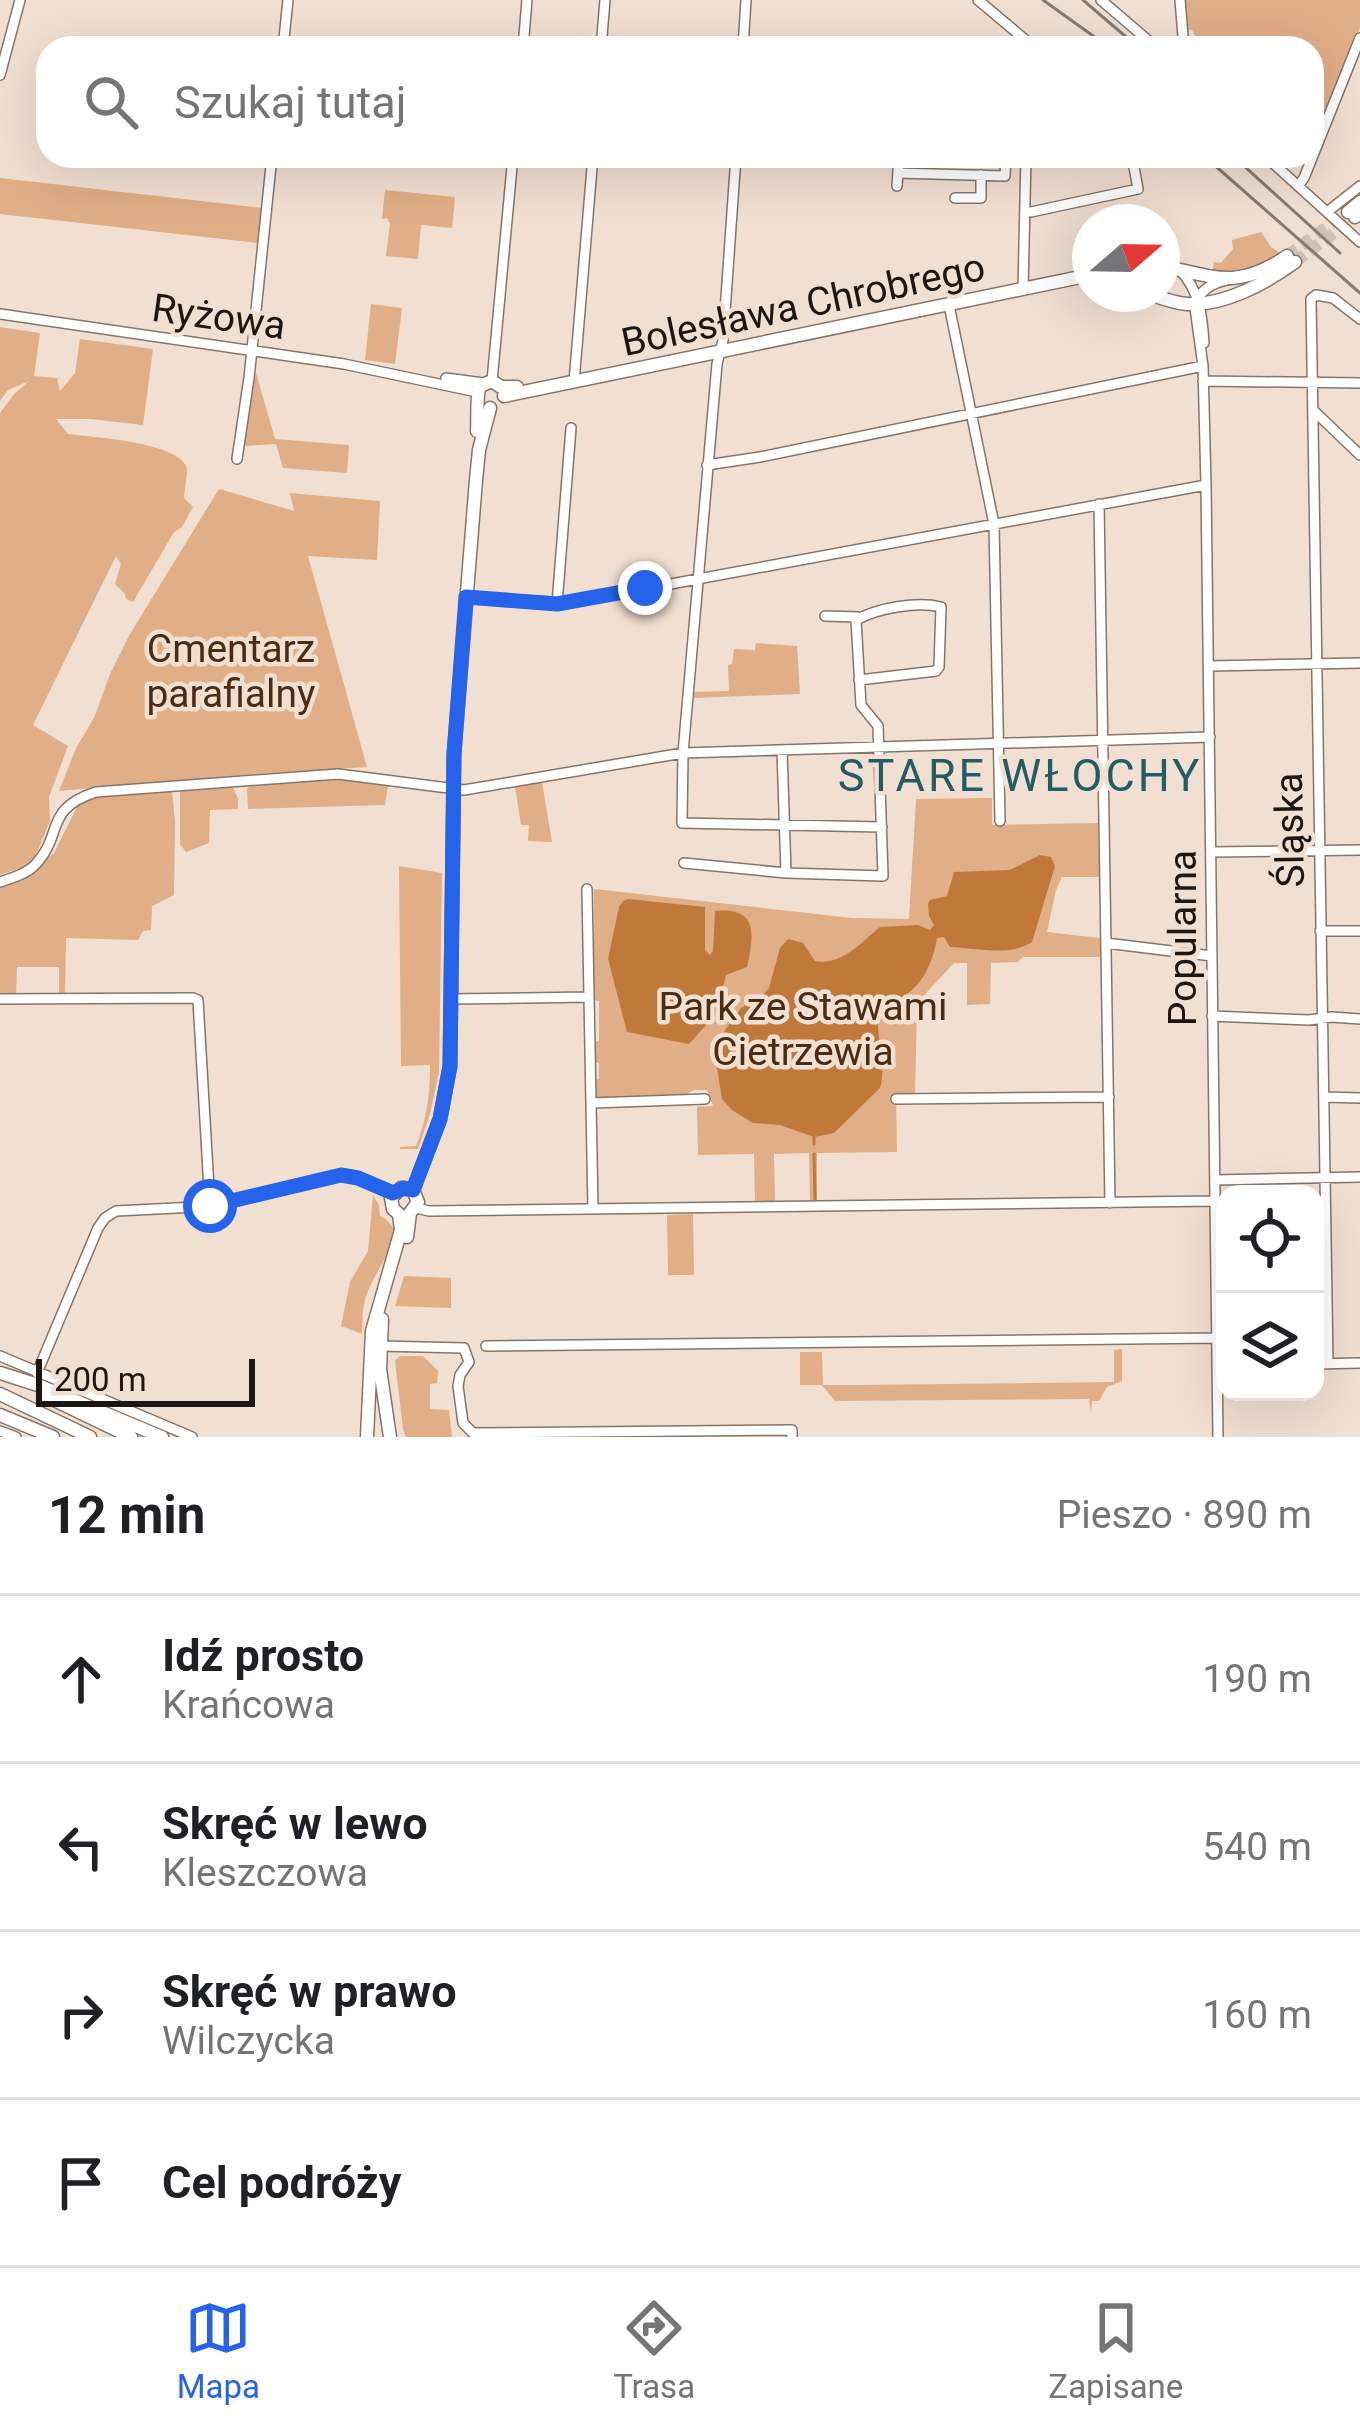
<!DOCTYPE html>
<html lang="pl">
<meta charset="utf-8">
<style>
body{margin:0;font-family:Roboto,sans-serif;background:#f6f6f6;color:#202124}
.controls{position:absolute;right:36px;bottom:36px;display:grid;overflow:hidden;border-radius:24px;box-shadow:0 12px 48px #0002}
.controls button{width:108px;height:108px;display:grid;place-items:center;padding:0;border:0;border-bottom:3px solid #e0e0e0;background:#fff;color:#202124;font:60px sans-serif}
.compass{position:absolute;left:1072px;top:204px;width:108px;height:108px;border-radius:50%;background:#fff;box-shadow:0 12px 48px #0002;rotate:70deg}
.scale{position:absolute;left:36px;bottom:30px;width:219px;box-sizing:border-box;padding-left:12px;border:6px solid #1d1612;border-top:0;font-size:33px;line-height:42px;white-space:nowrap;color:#1d1612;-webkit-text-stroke:9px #f1dfd1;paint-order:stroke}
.stop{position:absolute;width:36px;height:36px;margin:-27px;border:9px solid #2563eb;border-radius:50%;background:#fff}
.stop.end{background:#2563eb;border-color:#fff;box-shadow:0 3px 12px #0008}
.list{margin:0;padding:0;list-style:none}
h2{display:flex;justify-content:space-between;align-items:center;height:156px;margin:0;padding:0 48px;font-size:51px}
h2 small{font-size:39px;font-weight:400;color:#757577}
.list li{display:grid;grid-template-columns:78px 1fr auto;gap:36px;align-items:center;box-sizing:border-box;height:168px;padding:0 48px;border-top:3px solid #e0e0e0}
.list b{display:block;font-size:45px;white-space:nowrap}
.list p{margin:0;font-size:39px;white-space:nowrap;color:#757577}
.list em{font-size:39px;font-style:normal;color:#757577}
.icon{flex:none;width:66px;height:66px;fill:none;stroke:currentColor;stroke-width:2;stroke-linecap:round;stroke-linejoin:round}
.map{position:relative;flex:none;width:1360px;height:1437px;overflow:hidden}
.search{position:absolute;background:#fff;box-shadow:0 12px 48px #0002;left:36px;right:36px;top:36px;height:132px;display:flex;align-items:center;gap:30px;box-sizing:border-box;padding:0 42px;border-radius:36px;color:#757577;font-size:45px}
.sheet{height:828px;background:#fff}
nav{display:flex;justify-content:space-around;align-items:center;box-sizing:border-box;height:168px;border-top:3px solid #e0e0e0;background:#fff;font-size:33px;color:#757577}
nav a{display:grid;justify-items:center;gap:6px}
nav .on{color:#2563eb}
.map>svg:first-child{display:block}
.green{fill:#e0ae87}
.water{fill:#c1793b}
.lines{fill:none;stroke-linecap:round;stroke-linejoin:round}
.stream{stroke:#c1793b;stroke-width:3}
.major-tunnel{stroke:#d1c1b4;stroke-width:12;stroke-dasharray:12 6;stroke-linecap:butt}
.minor-casing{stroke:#857569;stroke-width:12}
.major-casing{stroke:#857569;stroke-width:15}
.minor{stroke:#fff;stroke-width:9}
.major{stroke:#fff;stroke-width:12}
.rail{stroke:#867a71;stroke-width:3}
.route{stroke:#2563eb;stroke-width:15}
.labels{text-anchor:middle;stroke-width:9;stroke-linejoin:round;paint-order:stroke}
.street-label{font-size:39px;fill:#1d1612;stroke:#f1dfd1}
.park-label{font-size:39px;fill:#4c2d14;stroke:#f1dfd1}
.quarter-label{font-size:45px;letter-spacing:3px;fill:#245c65;stroke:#f1dfd1}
</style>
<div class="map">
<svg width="1360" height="1437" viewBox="0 0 1360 1437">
<rect width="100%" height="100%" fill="#f1dfd1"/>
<path class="green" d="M1184 0H1360V27L1312 146V48H1202L1192 30 1186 29Z
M0 178 262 208 258 243 0 214Z
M385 190 455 197 452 228 421 225 418 259 386 256 390 223 387 218 382 219Z
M1261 232 1271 247 1280 253 1247 271 1212 273 1214 262 1221 263 1233 249 1232 240Z
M371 304 402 308 395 364 365 360Z
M0 327 40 333 34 376 57 378 60 391 75 373 80 339 153 349 143 425 91 419H56L68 434C90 437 182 442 187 469 188 473 184 492 184 498L193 507 182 527 174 532 133 602 126 599 125 594 115 584 121 564 116 556 33 725 68 746 49 797 50 821 35 857 25 867 2 874H0V413L14 394 29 381 8 390 0 401Z
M256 373 275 439 349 445 347 473 283 468 276 444 242 446Z
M219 489 294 511 290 493 380 501 377 560 308 556 367 767 255 774 59 791 76 748 94 718 110 674 130 634Z
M756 643 797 646 800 694 693 698V692L729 691 728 665 732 664 734 649 755 650Z
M310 779H337L388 786 385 805 248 809 247 789 252 784Z
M542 782 552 842 528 841 529 825H521L515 786Z
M232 786 238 798V809L210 810 209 843 186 852 180 844V790Z
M172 791 175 821 174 895 152 906 151 930 143 931 138 940 66 938 65 997H59V967H17L16 997 0 996V887L31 872 54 853 78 805 101 795Z
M992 798V825L1098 823 1099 877H1062L1056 890 1047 932 1100 938V957H1023L1018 962 991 963 990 1004 967 1005V963H954L926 993 925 1008 917 1009 915 1094H896L897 1152 817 1153V1201H810L809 1153 774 1154 775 1201H755L754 1154 698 1155 697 1107 713 1106 707 1090H694L680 1098 595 1099 594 1080 599 1079V1063L594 1062V1042L599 1041V1001L593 1000 594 889 852 918 909 919 916 799Z
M399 866 442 873 439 1072 430 1114 418 1149H400V1147L416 1146C427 1118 430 1095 430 1065L401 1066Z
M373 1195 379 1205 380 1216 387 1220 394 1229C392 1257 370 1276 364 1304 362 1313 363 1325 362 1334L341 1326 350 1282 368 1251Z
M693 1214 694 1275H668L667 1215Z
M404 1276 451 1278V1308L395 1306Z
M1122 1349V1381L1107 1387 1099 1401H1092L1091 1413 1089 1399 835 1401 822 1385H800V1352H822L823 1385H858L1114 1382V1350Z
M400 1356H423L438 1371 437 1383 430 1384V1409L449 1410 452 1437H406L403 1429 395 1361Z"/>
<path class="water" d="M1040 855 1051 857 1055 866 1032 942C1009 957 976 948 950 947L944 937 937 938C934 957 926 978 911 991 900 1000 888 1002 878 1013 876 1038 887 1064 880 1088L834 1133 814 1137 780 1125 753 1123 732 1110 722 1099 715 1056 717 1041 741 1008 762 996 769 988 780 948 788 939 803 943 815 961C842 966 861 942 880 927L918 925 930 930 934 925 929 916 928 904 930 900 947 896 954 872 1010 870Z
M628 899 705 907V950L710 955 713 951 715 911C759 907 754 935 747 967L726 975 716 1014 689 1044 627 1032 608 959 619 907 623 901Z"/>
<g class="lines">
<path class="stream" d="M814 1137V1144
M814 1154 815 1199"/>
<path class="major-tunnel" d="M1287 256 1342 216
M1295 262 1355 217"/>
<g class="minor-casing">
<path id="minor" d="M978 0 1035 48
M1101 0 1157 48
M1180 0 1184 48
M283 48 288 0
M523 48 527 0
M601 48 605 0
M743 48 746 0
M0 75 20 0
M736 156 723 340 717 364 683 753 682 823 882 827
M1265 156 1360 242
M898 173 1005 176 1006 156
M897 186 899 156
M1298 186 1304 178 1360 38
M955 198H981V175
M1031 212 1138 189 1132 156
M1327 212 1360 186
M1180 270C1200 292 1202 314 1204 343
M1023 290 1026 156
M949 305 994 524 1000 821
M0 314 344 364 477 392
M446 378 483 383
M492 381 513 156
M1203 381 1360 383
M574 382 593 156
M1313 410 1360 455
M237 459 249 378 272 156
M707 465 760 457 1203 366
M1099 504 1110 1203
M466 597 568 603 1206 485
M557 604 571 428
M825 616 858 617
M1209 666 1360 663
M782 750 786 873
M1212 852 1360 850
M684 863 786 873 883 876 878 726 861 705 856 620C878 608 917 601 941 607L939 667 936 671 859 680
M0 882C12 878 26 874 35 865 64 835 43 809 96 792L338 774 464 790 683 753 1210 737
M587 889 593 1209
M1320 931H1360
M1106 943 1212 956
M0 999 193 998 198 1000 210 1206
M451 999 589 997
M1212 1016 1309 1020 1332 1017 1360 1019
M1324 1097 1360 1098
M896 1099 1109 1097
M592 1103 705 1099
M1215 1180 1360 1177
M416 1208 429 1211 1215 1201
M380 1346 464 1348 469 1362 460 1375 458 1386 463 1423 473 1433 792 1430V1437
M486 1346 1217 1338
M0 1356 192 1437
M1328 1363 1311 299 1316 295 1333 298 1360 319
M1315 1364 1360 1363
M37 1373 98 1228 105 1218 116 1211 216 1206 341 1175 359 1178 393 1193
M0 1431 16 1437
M1218 1437 1206 485 1203 366 1195 308C1197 292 1211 283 1227 280"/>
</g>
<g class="major-casing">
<path id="major" d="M1348 212 1360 202
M1355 217 1360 213
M1162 266C1215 277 1239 290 1287 256
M1149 294C1161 298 1174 303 1187 304 1224 306 1266 283 1295 262
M504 396 1090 275
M477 431C478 419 476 394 480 386L492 381 501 387H517
M413 1190 440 1119 450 1066 454 754 476 480 479 450 490 408
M407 1237 410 1213 418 1202 413 1190
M382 1319 380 1369 390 1437
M0 1373 38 1385 162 1437
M0 1394 90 1437
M44 1395 131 1437
M0 1415 53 1437
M367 1437 372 1331 401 1230 399 1214 393 1209 391 1198 401 1188 413 1190"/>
</g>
<use href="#minor" class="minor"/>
<use href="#major" class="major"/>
<path class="rail" d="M1043 0 1110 48
M1083 0 1139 48
M1204 156 1360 293
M1233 156 1340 253"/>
</g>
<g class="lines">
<path class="route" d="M210 1206 341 1175 358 1178 393 1193 404 1188 413 1190 440 1119 450 1066 454 754 466 597 557 604 645 588"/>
</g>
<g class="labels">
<g class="street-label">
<text transform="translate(803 304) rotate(-12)" y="14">Bolesława Chrobrego</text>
<text transform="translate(219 316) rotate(8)" y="14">Ryżowa</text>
<text transform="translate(1289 830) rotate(-91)" y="14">Śląska</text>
<text transform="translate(1182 938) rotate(-90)" y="14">Popularna</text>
</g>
<g class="park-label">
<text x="231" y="662">Cmentarz<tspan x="231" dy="45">parafialny</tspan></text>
<text x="803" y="1020">Park ze Stawami<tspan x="803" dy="45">Cietrzewia</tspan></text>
</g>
<g class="quarter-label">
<text x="1020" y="791">STARE WŁOCHY</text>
</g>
</g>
</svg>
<div class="controls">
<button><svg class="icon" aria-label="locate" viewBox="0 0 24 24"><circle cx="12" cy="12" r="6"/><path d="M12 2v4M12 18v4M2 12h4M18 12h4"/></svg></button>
<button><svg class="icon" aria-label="layers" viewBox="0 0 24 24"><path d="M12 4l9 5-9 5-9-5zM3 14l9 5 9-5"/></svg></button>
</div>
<svg class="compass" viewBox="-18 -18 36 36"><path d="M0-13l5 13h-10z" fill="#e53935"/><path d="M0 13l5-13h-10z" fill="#757577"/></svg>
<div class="scale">200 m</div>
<div class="stop" style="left:210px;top:1206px"></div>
<div class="stop end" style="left:645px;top:588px"></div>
<div class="search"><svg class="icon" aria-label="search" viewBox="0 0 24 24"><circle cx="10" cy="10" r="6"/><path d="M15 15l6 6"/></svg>Szukaj tutaj</div>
</div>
<section class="sheet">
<h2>12 min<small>Pieszo · 890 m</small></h2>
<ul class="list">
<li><svg class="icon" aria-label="ahead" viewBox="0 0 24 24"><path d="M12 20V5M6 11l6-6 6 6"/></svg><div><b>Idź prosto</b><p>Krańcowa</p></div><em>190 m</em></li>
<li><svg class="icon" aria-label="left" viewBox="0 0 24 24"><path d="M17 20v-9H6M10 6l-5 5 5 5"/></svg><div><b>Skręć w lewo</b><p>Kleszczowa</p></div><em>540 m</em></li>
<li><svg class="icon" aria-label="right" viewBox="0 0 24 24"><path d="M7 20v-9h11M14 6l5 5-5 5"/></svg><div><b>Skręć w prawo</b><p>Wilczycka</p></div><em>160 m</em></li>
<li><svg class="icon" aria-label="arrive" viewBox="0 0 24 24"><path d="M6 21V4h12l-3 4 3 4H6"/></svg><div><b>Cel podróży</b></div></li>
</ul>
</section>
<nav>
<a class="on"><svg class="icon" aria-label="map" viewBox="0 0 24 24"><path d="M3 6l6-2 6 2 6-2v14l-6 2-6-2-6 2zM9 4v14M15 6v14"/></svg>Mapa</a>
<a><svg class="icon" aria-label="directions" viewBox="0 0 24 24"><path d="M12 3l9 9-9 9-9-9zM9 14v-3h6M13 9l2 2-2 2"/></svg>Trasa</a>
<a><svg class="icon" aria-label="saved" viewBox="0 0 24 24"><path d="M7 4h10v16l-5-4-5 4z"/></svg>Zapisane</a>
</nav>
